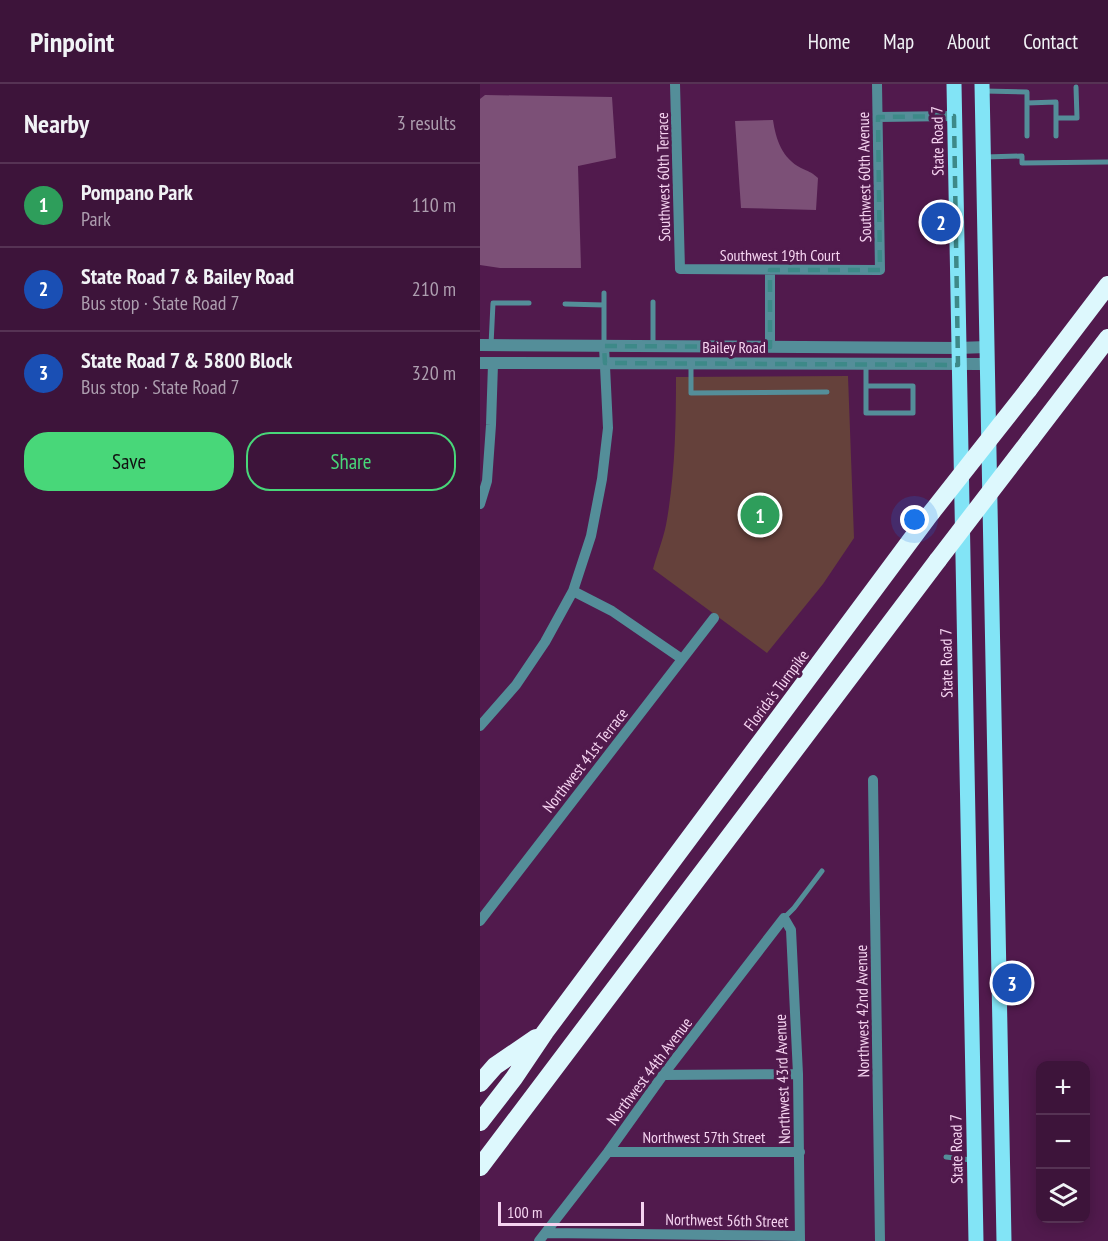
<!DOCTYPE html>
<meta charset="utf-8">
<style>
body{margin:0;font-family:"PT Sans Narrow",sans-serif;background:#482145;color:#f1f3f6}
.controls{position:absolute;right:18px;bottom:18px;display:grid;overflow:hidden;border-radius:12px;box-shadow:0 3px 15px #0003}
.controls button{width:54px;height:54px;display:grid;place-items:center;padding:0;border:0;border-bottom:2px solid #563354;background:#3d143a;color:#f1f3f6;font:30px sans-serif}
.scale{position:absolute;left:18px;bottom:15px;width:146px;box-sizing:border-box;padding-left:6px;border:3px solid #f5d3f0;border-top:0;font-size:16px;line-height:21px;white-space:nowrap;color:#f5d3f0;-webkit-text-stroke:4px #511a4d;paint-order:stroke}
.you{position:absolute;left:435px;top:436px;width:21px;height:21px;margin:-15px;border:4px solid #fff;border-radius:50%;background:#1a73e8;box-shadow:0 0 0 9px #1a73e833}
.badge{display:grid;place-items:center;width:39px;height:39px;border-radius:50%;background:#48d779;color:#fff;font-size:20px;font-weight:700}
.pin{position:absolute;translate:-50% -50%;border:3px solid #fff;box-shadow:0 2px 6px #0006}
.list{margin:0;padding:0;list-style:none}
h2{display:flex;justify-content:space-between;align-items:center;height:78px;margin:0;padding:0 24px;font-size:26px}
h2 small{font-size:20px;font-weight:400;color:#ad9eaf}
.list li{display:grid;grid-template-columns:39px 1fr auto;gap:18px;align-items:center;box-sizing:border-box;height:84px;padding:0 24px;border-top:2px solid #563354}
.list b{display:block;font-size:22px;white-space:nowrap}
.list p{margin:0;font-size:20px;white-space:nowrap;color:#ad9eaf}
.list em{font-size:20px;font-style:normal;color:#ad9eaf}
.actions{display:flex;gap:12px;padding:18px 24px}
.actions a{flex:1;padding:14px 0;border:2px solid #48d779;border-radius:24px;text-align:center;font-size:21px;color:#48d779}
.actions .main{background:#48d779;color:#111}
.icon{flex:none;width:33px;height:33px;fill:none;stroke:currentColor;stroke-width:2;stroke-linecap:round;stroke-linejoin:round}
.map{position:relative;flex:none;width:628px;height:1157px;overflow:hidden}
header{display:flex;align-items:center;gap:36px;box-sizing:border-box;height:84px;padding:0 30px;background:#3d143a;border-bottom:2px solid #563354}
header strong{font-size:28px}
nav{display:flex;gap:33px;margin-inline-start:auto;font-size:21px}
main{display:flex}
aside{flex:1;background:#3d143a}
.map>svg:first-child{display:block}
.green{fill:#65413b}
.water{fill:#7c5077}
.lines{fill:none;stroke-linecap:round;stroke-linejoin:round}
.service{stroke:#548e99;stroke-width:5}
.minor{stroke:#548e99;stroke-width:10}
.tertiary{stroke:#548e99;stroke-width:12}
.primary{stroke:#82e4f6;stroke-width:15}
.motorway{stroke:#ddf8fd;stroke-width:18}
.motorway-bridge{stroke:#ddf8fd;stroke-width:18}
.marked{fill:none;stroke:#3d8988;stroke-width:4.5;stroke-dasharray:12 8;stroke-linejoin:round}
.labels{text-anchor:middle;stroke-width:6;stroke-linejoin:round;paint-order:stroke}
.street-label{font-size:16px;fill:#f5d3f0;stroke:#511a4d}
</style>
<header>
<strong>Pinpoint</strong>
<nav><a>Home</a><a>Map</a><a>About</a><a>Contact</a></nav>
</header>
<main>
<aside>
<h2>Nearby<small>3 results</small></h2>
<ul class="list">
<li><span class="badge" style="background:#2e9e5b">1</span><div><b>Pompano Park</b><p>Park</p></div><em>110 m</em></li>
<li><span class="badge" style="background:#1a4fb4">2</span><div><b>State Road 7 &amp; Bailey Road</b><p>Bus stop · State Road 7</p></div><em>210 m</em></li>
<li><span class="badge" style="background:#1a4fb4">3</span><div><b>State Road 7 &amp; 5800 Block</b><p>Bus stop · State Road 7</p></div><em>320 m</em></li>
</ul>
<div class="actions"><a class="main">Save</a><a>Share</a></div>
</aside>
<div class="map">
<svg width="628" height="1157" viewBox="0 0 628 1157">
<rect width="100%" height="100%" fill="#511a4d"/>
<path class="green" d="M368 292 374 454 343 500 287 569 173 485C177 470 183 456 186 441 195 392 196 343 196 293Z"/>
<path class="water" d="M5 11 132 13 136 74 98 82 101 184H20L0 181V15Z
M293 36C296 56 302 74 321 84 329 88 330 87 338 94L336 126 261 124 255 37Z"/>
<g class="lines">
<path class="service" d="M504 7 547 8V52
M547 19 576 18V52
M576 34H597L596 3
M505 73 542 72V79L628 78
M124 209V260
M173 218V261
M85 220 124 221
M11 261 13 219H49
M386 280V329H433V302H386
M211 281V309L347 308
M304 834 314 824 342 787
M466 1073 491 1076"/>
<path class="minor" d="M195 0 200 185 400 186 397 0
M398 33 474 32
M290 186V263
M0 420 7 397 11 341 13 280
M93 507 132 527 202 575
M0 642 36 601 65 558 93 507 111 452 122 395 128 344 124 262
M393 696 400 1157
M0 837 234 534
M183 991 318 990
M128 1068H320
M66 1149 320 1152
M59 1157 128 1068 183 991 304 834 311 846 318 990 320 1157"/>
<path class="tertiary" d="M0 261 478 264 507 263
M0 279 508 280"/>
<path class="primary" d="M474 0 496 1157
M502 0 524 1157"/>
<path class="motorway" d="M548 306 628 201
M550 356 628 254
M0 999 15 982 56 954
M0 1038 34 994 65 948 451 429
M0 1083 458 476"/>
<path class="motorway-bridge" d="M451 429 548 306
M458 476 550 356"/>
</g>
<path class="marked" d="M474 32 478 281 125 279 124 262 290 263V186H400L398 33Z"/>
<g class="labels">
<g class="street-label">
<text transform="translate(457 57) rotate(-91)" y="6">State Road 7</text>
<text transform="translate(183 93) rotate(-91)" y="6">Southwest 60th Terrace</text>
<text transform="translate(384 93) rotate(-91)" y="6">Southwest 60th Avenue</text>
<text x="300" y="177">Southwest 19th Court</text>
<text x="254" y="269">Bailey Road</text>
<text transform="translate(466 579) rotate(-91)" y="6">State Road 7</text>
<text transform="translate(296 606) rotate(-53)" y="6">Florida's Turnpike</text>
<text transform="translate(105 676) rotate(-52)" y="6">Northwest 41st Terrace</text>
<text transform="translate(382 927) rotate(-91)" y="6">Northwest 42nd Avenue</text>
<text transform="translate(169 987) rotate(-53)" y="6">Northwest 44th Avenue</text>
<text transform="translate(302 995) rotate(-92)" y="6">Northwest 43rd Avenue</text>
<text x="224" y="1059">Northwest 57th Street</text>
<text transform="translate(476 1065) rotate(-91)" y="6">State Road 7</text>
<text transform="translate(247 1136) rotate(1)" y="6">Northwest 56th Street</text>
</g>
</g>
</svg>
<div class="controls">
<button>+</button>
<button>−</button>
<button><svg class="icon" aria-label="layers" viewBox="0 0 24 24"><path d="M12 4l9 5-9 5-9-5zM3 14l9 5 9-5"/></svg></button>
</div>
<div class="scale">100 m</div>
<div class="you"></div>
<div class="pin badge" style="left:280px;top:431px;background:#2e9e5b">1</div>
<div class="pin badge" style="left:461px;top:138px;background:#1a4fb4">2</div>
<div class="pin badge" style="left:532px;top:899px;background:#1a4fb4">3</div>
</div>
</main>
